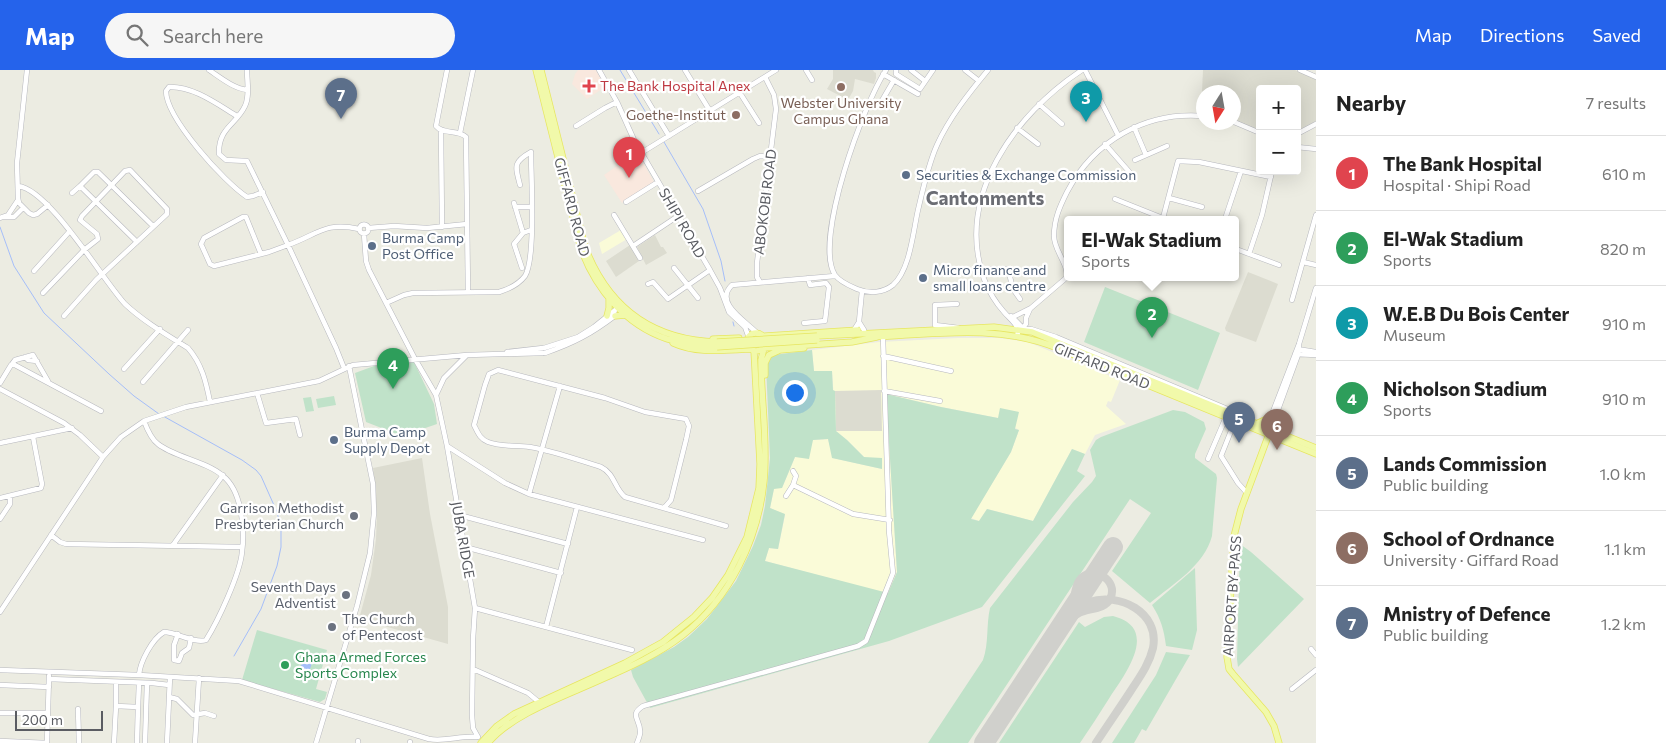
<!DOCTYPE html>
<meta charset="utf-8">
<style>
body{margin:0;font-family:Commissioner,sans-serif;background:#f6f6f6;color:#222}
.controls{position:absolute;right:15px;top:15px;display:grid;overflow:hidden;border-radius:5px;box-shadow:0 5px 20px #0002}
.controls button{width:45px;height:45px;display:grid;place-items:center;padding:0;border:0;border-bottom:1px solid #e0e0e0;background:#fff;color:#222;font:25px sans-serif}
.compass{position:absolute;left:1196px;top:15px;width:45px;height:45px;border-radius:50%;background:#fff;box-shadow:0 5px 20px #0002;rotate:191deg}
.scale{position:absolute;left:15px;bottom:12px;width:88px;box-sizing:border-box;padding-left:5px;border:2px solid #5a5c62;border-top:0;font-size:14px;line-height:18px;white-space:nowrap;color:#5a5c62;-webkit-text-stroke:4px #fff;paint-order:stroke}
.you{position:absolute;left:794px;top:322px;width:18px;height:18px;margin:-12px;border:4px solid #fff;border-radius:50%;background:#1a73e8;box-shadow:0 0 0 8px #1a73e833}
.badge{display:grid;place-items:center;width:32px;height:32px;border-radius:50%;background:#2563eb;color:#fff;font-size:16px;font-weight:700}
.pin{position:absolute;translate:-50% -41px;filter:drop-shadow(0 1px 2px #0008)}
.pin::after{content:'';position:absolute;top:26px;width:18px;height:15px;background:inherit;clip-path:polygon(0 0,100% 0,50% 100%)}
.popup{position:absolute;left:1064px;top:146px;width:175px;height:65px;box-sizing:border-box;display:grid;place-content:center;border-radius:5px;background:#fff;filter:drop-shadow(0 1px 4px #0005);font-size:16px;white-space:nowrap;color:#767676}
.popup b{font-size:19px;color:#222}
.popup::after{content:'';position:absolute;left:50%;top:100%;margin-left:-10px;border:10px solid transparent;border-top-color:#fff}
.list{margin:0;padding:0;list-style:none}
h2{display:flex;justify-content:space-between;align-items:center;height:65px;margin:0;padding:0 20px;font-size:21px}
h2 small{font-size:16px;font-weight:400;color:#767676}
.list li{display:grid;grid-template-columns:32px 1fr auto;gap:15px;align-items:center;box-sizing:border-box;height:75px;padding:0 20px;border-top:1px solid #e0e0e0}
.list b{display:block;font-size:19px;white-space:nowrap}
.list p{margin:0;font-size:16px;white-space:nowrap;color:#767676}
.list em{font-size:16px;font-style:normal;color:#767676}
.icon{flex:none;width:28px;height:28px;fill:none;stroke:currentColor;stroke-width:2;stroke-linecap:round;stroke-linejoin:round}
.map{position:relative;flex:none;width:1316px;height:673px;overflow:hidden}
header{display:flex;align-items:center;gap:30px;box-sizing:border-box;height:70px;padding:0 25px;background:#2563eb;color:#fff}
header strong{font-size:24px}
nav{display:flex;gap:28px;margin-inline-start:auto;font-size:18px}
.search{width:350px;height:45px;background:#f6f6f6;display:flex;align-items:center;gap:12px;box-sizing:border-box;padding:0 18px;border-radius:28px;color:#767676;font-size:19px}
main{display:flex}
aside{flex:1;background:#fff}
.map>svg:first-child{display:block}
.commercial{fill:#fafbd8}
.education{fill:#dcdcd0}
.medical{fill:#f9e8de}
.green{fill:#c0e2c9}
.water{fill:#a5bef9}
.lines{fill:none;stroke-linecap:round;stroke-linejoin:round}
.stream{stroke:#a5bef9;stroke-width:1}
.taxiway{stroke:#d0d0cc;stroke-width:8}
.runway{stroke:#d0d0cc;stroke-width:20}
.minor-casing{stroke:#b7b8be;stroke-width:5.5}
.major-casing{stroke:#e7e660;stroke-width:7}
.minor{stroke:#fff;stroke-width:4.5}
.major{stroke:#f1f9aa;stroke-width:5.5}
.major-bridge-casing{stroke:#e7e660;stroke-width:7;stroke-linecap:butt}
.major-bridge{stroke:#f1f9aa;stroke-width:5.5}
.health-dot{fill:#e0444e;stroke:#fff;stroke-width:2}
.education-dot{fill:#8d6e63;stroke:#fff;stroke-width:2}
.service-dot{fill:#5c6f8a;stroke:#fff;stroke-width:2}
.worship-dot{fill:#6b7280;stroke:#fff;stroke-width:2}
.leisure-dot{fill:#2e9e5b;stroke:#fff;stroke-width:2}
.labels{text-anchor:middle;stroke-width:4.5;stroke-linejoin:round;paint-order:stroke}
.health-label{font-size:14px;fill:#be3a42;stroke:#fff;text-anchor:start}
.education-label{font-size:14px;fill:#785e54;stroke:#fff}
.service-label{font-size:14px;fill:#4e5e75;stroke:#fff;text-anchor:start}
.street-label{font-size:14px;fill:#5a5c62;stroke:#fff}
.worship-label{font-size:14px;fill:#5b616d;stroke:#fff;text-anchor:end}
.leisure-label{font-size:14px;fill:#27864d;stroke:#fff;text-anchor:start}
.district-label{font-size:19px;font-weight:bold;fill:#6b6d74;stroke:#fff}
</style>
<header>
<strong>Map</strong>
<div class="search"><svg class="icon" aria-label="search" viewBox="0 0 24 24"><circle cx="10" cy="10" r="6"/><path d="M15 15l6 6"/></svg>Search here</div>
<nav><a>Map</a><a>Directions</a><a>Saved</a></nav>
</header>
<main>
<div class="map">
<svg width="1316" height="673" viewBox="0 0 1316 673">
<rect width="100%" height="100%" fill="#ecece2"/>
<path class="commercial" d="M621 160 627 169 602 184 599 173Z
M958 268H999L1028 272 1120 310 1111 332 1108 331 1106 336 1126 354 1095 365 1085 384 1072 379 1033 451 987 439 979 451 971 448 1011 382 1019 360 998 348 941 337 886 324 897 502 888 524 765 491 769 478 778 479 785 445 770 438 774 418H782L795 387 813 370 828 369 833 388 882 399 864 387 847 370 836 361 832 301H814L812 280 879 272Z"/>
<path class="education" d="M833 0H873L874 2 876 3V8L874 14 855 9 853 21 849 28 846 29 827 19 833 9Z
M1203 0H1295L1307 5 1316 9V51L1297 61V19H1260V62L1234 51V22H1204L1203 44 1201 43Z
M655 165 661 177H663L667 183 646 195 637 177Z
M630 175 639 191 616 207 606 191Z
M1248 202 1278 214 1256 272 1226 261 1225 258Z
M881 320 882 361H836L835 321Z
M422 388 430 444 448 537V574L359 549 371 505 376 469 377 444 373 398Z"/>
<path class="medical" d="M578 0H596L605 17 587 29 572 14 575 4Z
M637 82 654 112 622 133 604 105Z"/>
<path class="green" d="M1105 217 1220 263 1198 320 1084 272Z
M812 280 814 301H832L833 320 835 321 836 361 847 370 864 387 882 388V399L832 388 828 369 813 370 809 389 795 387 782 418 774 419 770 438 785 444 778 479 769 478 765 491 888 523 897 502 886 324 941 337 998 348 1000 338 1019 342 1015 359 1019 360 1011 382 971 449 979 451 987 439 1033 451 1072 379 1085 384 1077 401 1085 406 982 537 889 571 650 638 633 607 631 600 674 577 688 567 707 549 736 511 753 476 761 455 765 436 770 388 766 294 773 285Z
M411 291 414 292 434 334 437 354 402 366 366 352 355 303 374 296Z
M334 326 336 335 318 338 316 329Z
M311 327 314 341 306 342 303 328Z
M1173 340 1185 342 1204 352 1206 359 1195 384V388L1216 404 1217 408 1212 466C1204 496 1173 514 1150 533L1112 501 1151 443 1130 429 968 673H928L983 590C989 573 986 555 990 538L1073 432 1092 412 1096 406 1090 380 1096 370 1101 367Z
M1240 474 1251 482 1304 529 1238 597 1237 589Z
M1195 498 1197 560 1192 580 1166 576C1164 560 1161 549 1152 535Z
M1113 546C1160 558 1126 603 1110 627 1100 643 1090 658 1080 673H999L1079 552 1085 557 1104 547Z
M257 560 327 580 316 619 327 622 325 629 320 632 242 610Z
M1166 582 1190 585 1146 661 1142 659 1134 673H1112L1156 605Z"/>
<path class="water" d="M305 584 314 587 307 608 298 605Z"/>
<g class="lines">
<path class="stream" d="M620 0 659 64
M664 72 703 139 721 191 725 211
M0 157 14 196 44 243 109 304 134 326 159 344
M733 252 734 256
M163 346 242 390 256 400 261 406 277 442 281 457V477L277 496 261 539 234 586"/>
<path class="taxiway" d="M1064 550C1072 543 1079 535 1089 532 1119 522 1160 542 1153 578 1149 595 1139 608 1130 622 1119 639 1107 656 1096 673
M1054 566C1061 556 1068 548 1079 543 1089 538 1104 540 1110 529 1120 510 1091 493 1079 511 1075 516 1074 532 1071 540"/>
<path class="runway" d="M984 673 1113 477"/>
<g class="minor-casing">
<path id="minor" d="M27 0 17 93 18 128 19 133 29 143 33 145 37 144 48 135
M209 0C221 8 233 18 247 20
M247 0C247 11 250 26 245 36 236 55 218 58 219 84L226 90 247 91 288 175C317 165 325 151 359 159
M447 0 436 56C443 65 458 59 466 67L468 222
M599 0 617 32 635 72 710 200 668 229 653 212 648 214
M629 0 669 66
M685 0 710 41
M806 0 812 10
M886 0C864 33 813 171 835 205 840 212 850 216 857 219 869 224 883 223 893 215 910 200 913 162 918 140 923 119 928 95 937 75 949 48 969 23 988 0
M896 0V4L920 19 933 0
M911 0 925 11
M965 0 979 11
M1085 0 1118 65
M1300 0 1316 7
M883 4 918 24
M740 23 759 53
M880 34 894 10
M1039 34 1062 54
M237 46C217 34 193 16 169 17L166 21C166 48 224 112 247 127L253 126 263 122
M1234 52 1260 63
M576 56 605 38 617 32
M1134 57 1146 85
M1017 58 1038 74
M441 60 442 157
M460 63 473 0
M1297 64 1316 54
M1105 74 1132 105
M1297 77 1316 79
M641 83 776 0
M1135 90 1167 76
M18 116C49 119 102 209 125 234 143 251 167 265 188 278 202 294 206 312 210 332
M80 116 94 102H98L153 156
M698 121 753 89 760 86 771 87
M72 123 80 116 137 172
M1169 128 1202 137
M1115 129 1165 149
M626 132 658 112
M514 133 523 163
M515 137H531
M614 145 640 188
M4 147H14L23 138
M0 148 8 145 18 130
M1163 148 1178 91 1199 92 1271 107
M1225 149 1241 101
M359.5 159a4.5 4.5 0 1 1 9 0a4.5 4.5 0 1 1-9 0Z
M368 158 394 156 427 158 467 154
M364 164 366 191 369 200 415 289 436 325
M633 176 678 146
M1236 179 1279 195
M261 184 246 147H243L204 168 201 174 210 194 214 196 269 182 288 175 336 278 344 298
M1249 184 1262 145 1272 101
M1303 192 1316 195
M522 198 514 174 523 163 531 160
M674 198 698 228
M981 199H1008L1013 219 1020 229
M710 200 720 218 729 242 745 257 749 268
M34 201 69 162
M760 212 757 207V193L776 39 774 25 765 7
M43 223 84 180 98 169 97 164 80 150 82 146 125 101 130 100 167 139V144L96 210 64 246
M1292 230 1316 145
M386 233 404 225 413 223 499 222C509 219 519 214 525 206 536 189 531 106 531 82 513 92 515 96 520 115
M1011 246 1020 255 1017 266
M1013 247 1031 238 1066 208C1070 196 1054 181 1054 166 1054 149 1060 136 1067 122 1094 71 1145 41 1204 46
M859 252 864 260
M804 253 825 251 829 217 826 213 810 215 808 208
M935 255V235L957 234
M935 255 959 258
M1022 258 1026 254V248L1030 239
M1018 259C1015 252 1009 248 1004 242 995 232 989 222 984 209 955 126 1015 44 1082 0
M1019 259H1031L1056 267 1237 343
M854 260 859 252 862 221
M757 263C747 252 713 233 732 215L835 206
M544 278 578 267 594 257 619 237
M1297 279 1316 282
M507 282 543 278
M545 283C574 273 591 264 616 245
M1295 284 1316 285
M466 286 444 308 436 325 447 376 475 538 473 569 472 645 473 658 478 667
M883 286 951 301
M25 287 28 290 37 291
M12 294 15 290 33 285 48 311
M124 299 160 259
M143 312 188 260
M0 313 11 295 13 294 101 341
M0 319 64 353 80 365 103 387
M884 321 940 331
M257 323 266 353 296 349 300 365
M1235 351 1221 386 1238 413 1247 423
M1267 357 1299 274 1316 218
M1271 359 1298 285 1299 275
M0 373 72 358
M447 376 505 413 529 424 703 470
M1208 389 1226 347
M793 401 796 406 793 415
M529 424 560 316
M786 426 793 415 853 444 890 450
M0 428 41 418 42 414 33 367
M664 438 671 430 686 370 689 356 686 349 645 342 605 328 498 300 489 304 485 315 474 355C478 363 480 369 488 372 502 377 516 375 530 377 554 381 578 390 601 397 615 404 614 418 625 427L726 456
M459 445 568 474
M0 449 10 434V426
M51 465 60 472 66 474 242 477
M173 475 223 405
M465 477 561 503
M475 538 632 580
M0 542 103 387 121 367 144 351 186 337 319 311 353 295 467 285 543 283
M546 557 577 437
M178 564 174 575V590L179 591 182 583 189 578 191 568
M1311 579 1316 585
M473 599 528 623 540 633
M0 600 139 605 239 611 429 669C446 672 461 665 478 667
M139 605C140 592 152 569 164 562 176 562 195 574 206 570 218 551 240 504 242 482 245 459 242 421 223 406 206 391 174 387 158 374 151 369 147 359 144 351
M49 609 152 613 169 615
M0 615 49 617
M1292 619 1316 600
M169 627 177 629 193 645 205 643 214 646
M116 636V612
M78 639 79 673
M0 643H48
M0 671 47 673
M47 673 49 606
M114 673 116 636 138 637 139 613
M137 673 138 637
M145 673 147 613
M167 673 170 607
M195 673 199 608
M316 673 357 536 370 483 374 443 373 414 349 296
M358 673V671
M410 673V672
M637 673C638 670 641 664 640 661 640 649 629 645 643 636L858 576 866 571 893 503 889 461 883 267"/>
</g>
<g class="major-casing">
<path id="major" d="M536 0 581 179C596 219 625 255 667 269 683 274 700 276 717 277
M541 0 585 177C608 237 652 270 717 272
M607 246 609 238V229
M615 246 626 245
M747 272a9 9 0 1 1 18 0a9 9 0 1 1-18 0Z
M765 266 858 260
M817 266 994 257 1032 262 1316 378
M874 267C935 264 999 254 1057 278L1316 384
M713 269 739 268
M673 273C697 284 724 280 750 279
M765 305V293L769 285 780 280 804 278
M1274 350 1278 361
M1258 353 1269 348
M1270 361 1241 439 1234 466 1227 587 1229 599 1233 604 1266 642 1274 656 1279 673
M481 673 497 656 514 644 625 593 663 572 694 547 712 528 728 505 747 467 759 418 760 394 754 281
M488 673C512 644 565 626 600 610 628 598 659 584 683 565 730 528 758 470 764 411 768 371 761 330 761 290L764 278 852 272 877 267"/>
</g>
<use href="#minor" class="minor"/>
<use href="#major" class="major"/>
<g class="major-bridge-casing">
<path id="major-bridge" d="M717 272 817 266
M717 277 817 270"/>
</g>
<use href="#major-bridge" class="major-bridge"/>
</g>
<path class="health-dot" d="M586.5 8.5h5v5h5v5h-5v5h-5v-5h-5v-5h5z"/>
<g class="education-dot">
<circle cx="841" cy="17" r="5"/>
<circle cx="736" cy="45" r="5"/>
</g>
<g class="service-dot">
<circle cx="906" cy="105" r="5"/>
<circle cx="372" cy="176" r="5"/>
<circle cx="923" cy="208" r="5"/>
<circle cx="334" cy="370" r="5"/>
</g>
<g class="worship-dot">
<circle cx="354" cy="446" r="5"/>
<circle cx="346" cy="525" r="5"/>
<circle cx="332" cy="557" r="5"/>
</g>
<circle class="leisure-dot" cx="285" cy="595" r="5"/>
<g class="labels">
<g class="health-label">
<text x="600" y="21">The Bank Hospital Anex</text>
</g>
<g class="education-label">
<text x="841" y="38">Webster University<tspan x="841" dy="16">Campus Ghana</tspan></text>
<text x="726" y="50" text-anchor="end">Goethe-Institut</text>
</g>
<g class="service-label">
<text x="916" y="110">Securities &amp; Exchange Commission</text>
<text x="382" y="173">Burma Camp<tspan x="382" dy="16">Post Office</tspan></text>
<text x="933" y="205">Micro finance and<tspan x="933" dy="16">small loans centre</tspan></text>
<text x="344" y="367">Burma Camp<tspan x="344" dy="16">Supply Depot</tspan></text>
</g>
<g class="street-label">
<text transform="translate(765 132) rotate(-83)" y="5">ABOKOBI ROAD</text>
<text transform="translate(572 137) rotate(75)" y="5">GIFFARD ROAD</text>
<text transform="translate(682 153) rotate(60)" y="5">SHIPI ROAD</text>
<text transform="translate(1102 296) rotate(22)" y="5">GIFFARD ROAD</text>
<text transform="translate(463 470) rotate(80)" y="5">JUBA RIDGE</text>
<text transform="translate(1232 526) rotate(-86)" y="5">AIRPORT BY-PASS</text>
</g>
<g class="worship-label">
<text x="344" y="443">Garrison Methodist<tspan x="344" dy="16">Presbyterian Church</tspan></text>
<text x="336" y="522">Seventh Days<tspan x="336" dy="16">Adventist</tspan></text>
<text x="342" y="554" text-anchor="start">The Church<tspan x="342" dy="16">of Pentecost</tspan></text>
</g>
<g class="leisure-label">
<text x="295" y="592">Ghana Armed Forces<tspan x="295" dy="16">Sports Complex</tspan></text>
</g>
<g class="district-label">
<text x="985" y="135">Cantonments</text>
</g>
</g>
</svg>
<div class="controls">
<button>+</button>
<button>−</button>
</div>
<svg class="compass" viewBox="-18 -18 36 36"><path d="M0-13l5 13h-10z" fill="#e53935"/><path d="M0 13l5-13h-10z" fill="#767676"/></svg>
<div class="scale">200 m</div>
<div class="you"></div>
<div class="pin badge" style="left:629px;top:108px;background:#e0444e">1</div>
<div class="pin badge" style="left:1152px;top:268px;background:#2e9e5b">2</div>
<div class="popup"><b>El-Wak Stadium</b>Sports</div>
<div class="pin badge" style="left:1086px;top:52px;background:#0f9aa8">3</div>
<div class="pin badge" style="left:393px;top:319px;background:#2e9e5b">4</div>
<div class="pin badge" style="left:1239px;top:373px;background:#5c6f8a">5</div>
<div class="pin badge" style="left:1277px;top:380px;background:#8d6e63">6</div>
<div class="pin badge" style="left:341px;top:49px;background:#5c6f8a">7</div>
</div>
<aside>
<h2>Nearby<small>7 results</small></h2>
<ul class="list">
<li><span class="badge" style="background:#e0444e">1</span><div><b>The Bank Hospital</b><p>Hospital · Shipi Road</p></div><em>610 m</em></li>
<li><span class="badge" style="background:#2e9e5b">2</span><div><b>El-Wak Stadium</b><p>Sports</p></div><em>820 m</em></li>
<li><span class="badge" style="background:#0f9aa8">3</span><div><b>W.E.B Du Bois Center</b><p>Museum</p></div><em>910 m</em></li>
<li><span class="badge" style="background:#2e9e5b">4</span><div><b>Nicholson Stadium</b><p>Sports</p></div><em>910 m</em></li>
<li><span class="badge" style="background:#5c6f8a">5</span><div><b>Lands Commission</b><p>Public building</p></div><em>1.0 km</em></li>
<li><span class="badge" style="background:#8d6e63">6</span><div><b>School of Ordnance</b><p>University · Giffard Road</p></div><em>1.1 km</em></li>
<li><span class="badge" style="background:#5c6f8a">7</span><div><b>Mnistry of Defence</b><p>Public building</p></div><em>1.2 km</em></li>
</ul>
</aside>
</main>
